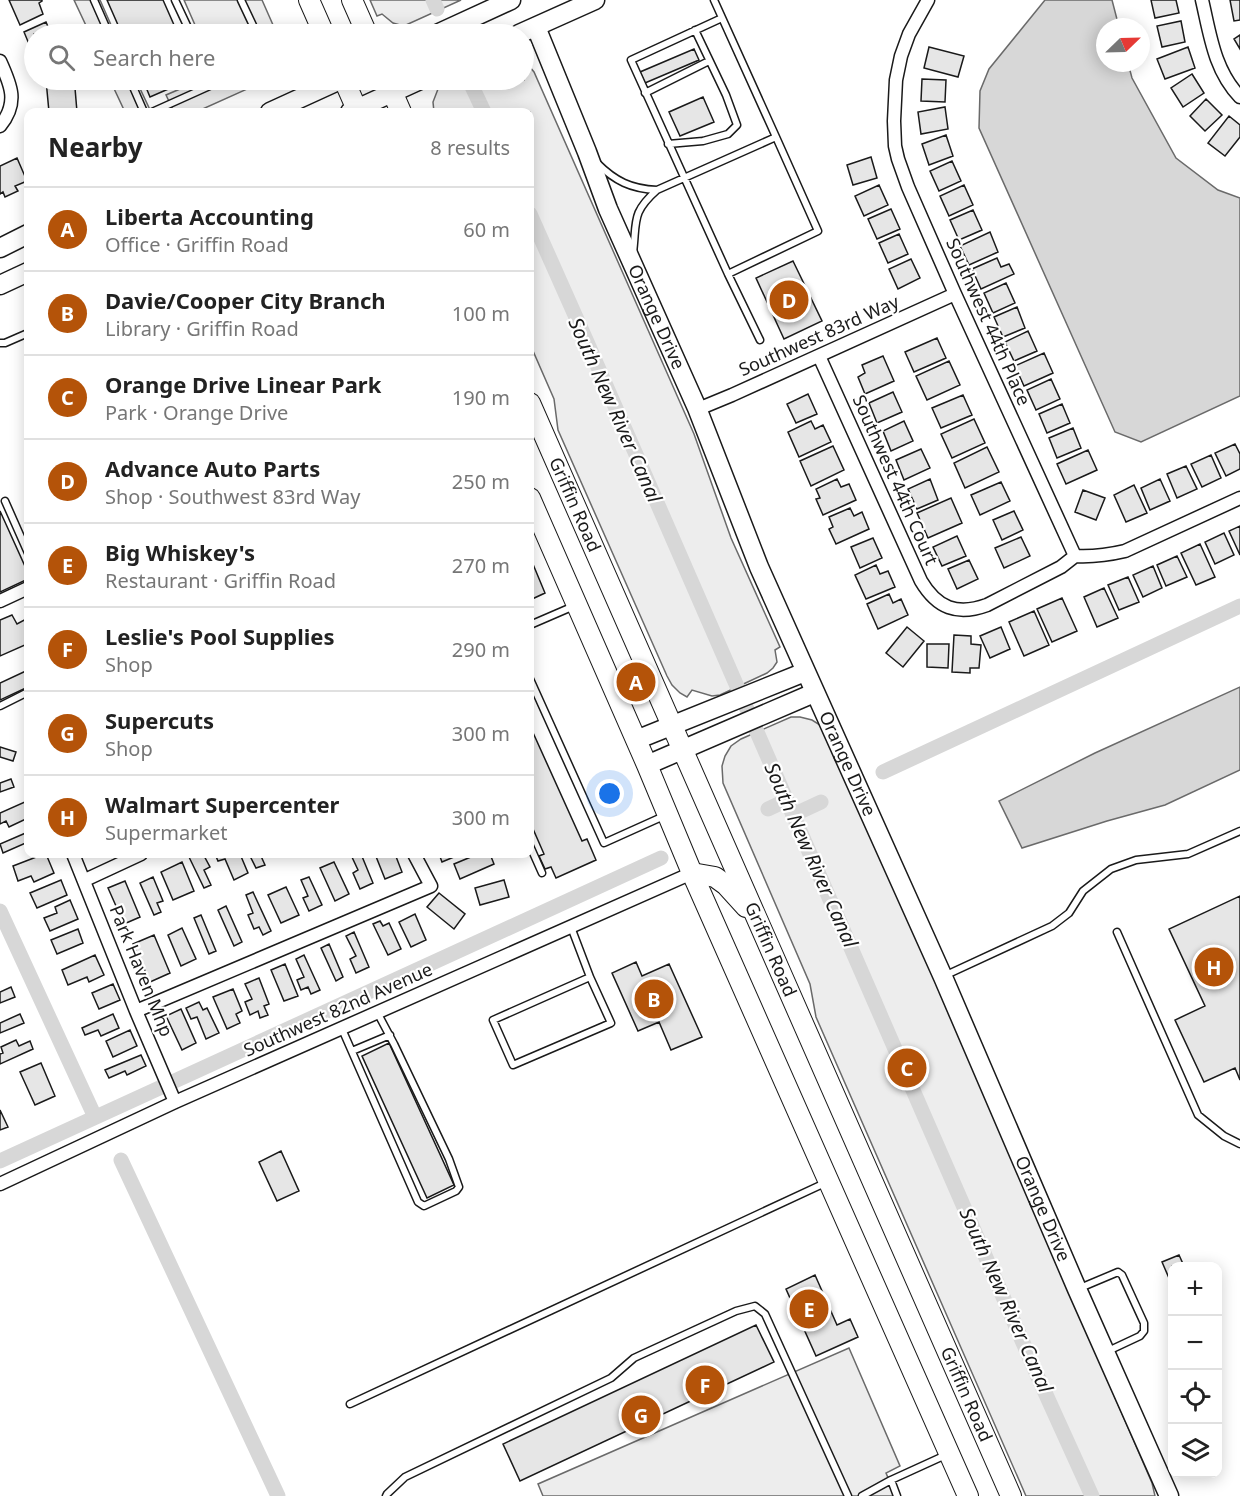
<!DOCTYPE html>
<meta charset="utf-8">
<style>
body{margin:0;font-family:"Noto Sans",sans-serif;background:#f6f6f6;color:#222}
.controls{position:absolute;right:18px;bottom:18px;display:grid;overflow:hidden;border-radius:12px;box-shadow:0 3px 15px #0003}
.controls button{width:54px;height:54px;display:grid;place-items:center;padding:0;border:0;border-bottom:2px solid #e0e0e0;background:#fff;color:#222;font:30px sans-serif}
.compass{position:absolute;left:1096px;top:18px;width:54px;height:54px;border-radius:50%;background:#fff;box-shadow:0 3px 15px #0003;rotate:67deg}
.you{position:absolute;left:610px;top:794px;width:21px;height:21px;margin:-15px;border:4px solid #fff;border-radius:50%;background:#1a73e8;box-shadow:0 0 0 9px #1a73e833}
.badge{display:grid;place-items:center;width:39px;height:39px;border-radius:50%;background:#b45309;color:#fff;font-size:20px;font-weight:700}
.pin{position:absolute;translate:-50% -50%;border:3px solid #fff;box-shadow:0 2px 6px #0006}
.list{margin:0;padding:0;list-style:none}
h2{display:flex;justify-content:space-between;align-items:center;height:78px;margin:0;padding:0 24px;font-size:26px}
h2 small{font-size:20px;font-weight:400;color:#767676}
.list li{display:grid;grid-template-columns:39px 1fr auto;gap:18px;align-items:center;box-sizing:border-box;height:84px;padding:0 24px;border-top:2px solid #e0e0e0}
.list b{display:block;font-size:22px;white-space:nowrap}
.list p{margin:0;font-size:20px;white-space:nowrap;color:#767676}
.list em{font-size:20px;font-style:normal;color:#767676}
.icon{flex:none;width:33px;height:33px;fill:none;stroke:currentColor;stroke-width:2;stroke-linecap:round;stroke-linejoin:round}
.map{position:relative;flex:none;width:1240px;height:1496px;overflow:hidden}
.search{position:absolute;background:#fff;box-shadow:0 3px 15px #0003;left:24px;top:24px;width:510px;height:66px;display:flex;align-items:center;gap:15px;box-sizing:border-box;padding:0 21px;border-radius:33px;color:#767676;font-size:22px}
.panel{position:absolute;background:#fff;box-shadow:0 3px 15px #0003;left:24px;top:108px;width:510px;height:750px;border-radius:12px}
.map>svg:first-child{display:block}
.built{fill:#ededed;stroke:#6a6a6a;stroke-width:1.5}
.water{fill:#d7d7d7;stroke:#6a6a6a;stroke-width:1.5}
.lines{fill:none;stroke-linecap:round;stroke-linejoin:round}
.canal{stroke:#d7d7d7;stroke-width:15}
.building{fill:#e6e6e6;stroke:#1a1a1a;stroke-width:1.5}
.lane-casing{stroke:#1a1a1a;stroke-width:9}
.street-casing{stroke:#1a1a1a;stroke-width:15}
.secondary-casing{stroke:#1a1a1a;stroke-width:21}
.primary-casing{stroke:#1a1a1a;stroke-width:22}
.lane{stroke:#fff;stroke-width:6}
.street{stroke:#fff;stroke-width:12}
.secondary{stroke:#fff;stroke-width:18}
.primary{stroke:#fff;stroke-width:20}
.labels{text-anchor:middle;stroke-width:4.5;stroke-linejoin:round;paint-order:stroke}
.street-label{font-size:18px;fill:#1a1a1a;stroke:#fff}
.water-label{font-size:20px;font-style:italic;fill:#1a1a1a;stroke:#fff}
</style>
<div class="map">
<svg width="1240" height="1496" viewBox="0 0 1240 1496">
<rect width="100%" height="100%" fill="#fff"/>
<path class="built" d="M74 0H100L115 34H90Z
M184 0H262L277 34H199Z
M370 0H461L406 25H400L393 23 382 14 377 16Z
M524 60 534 72 694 434 731 538 780 647 775 650 777 662 773 668 767 673 720 695 712 696 692 690 687 697 680 693 672 685 667 676 558 430 554 399 530 344V112H434L433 102 438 89 460 80H524Z
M110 80H136L151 112H125Z
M201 80H267L196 112H174L166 95Z
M791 717H800L812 720 820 725 826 734 855 796 1152 1483 1155 1496H1026L816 1017 810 984 723 783 722 766 725 756 731 746 741 739Z
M849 1348 900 1466 886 1473 896 1496H543L538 1484Z"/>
<path class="water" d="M1045 0H1112L1119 27H1105V63H1128L1132 78 1176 158 1218 190 1240 198V396L1141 442 1115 432 979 128 980 91 989 69Z
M1240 687V770L1165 805 1107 821 1022 848 999 801 1095 753Z"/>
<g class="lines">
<path class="canal" d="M433 0 437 9
M469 80 484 112
M530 214 587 342 1038 1377 1092 1496
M883 772 1240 606
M768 809 787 800
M793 815 821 802
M0 911 95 1117
M121 1160 278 1496
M0 1161 661 858"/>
</g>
<path class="building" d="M9 0H42V1L39 3 43 14 20 25Z
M107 0H163L178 34H122Z
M1151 0H1176L1179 13 1155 18Z
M1230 0H1240V20L1234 21Z
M1181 21 1185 42 1162 47 1157 26Z
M46 22 49 29 55 26 58 34H34V56L24 32Z
M1240 35V49L1234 39Z
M929 47 964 56 958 77 924 68Z
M1188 47 1195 68 1165 79 1157 59Z
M694 49 699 60 645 83 640 72Z
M1192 74 1204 93 1183 107 1171 88Z
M922 79 946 80 945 102 921 101Z
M46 80H88L89 87 75 88 77 112H49Z
M143 80H189L150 97Z
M703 97 714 122 680 136 669 112Z
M1206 99 1222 115 1205 131 1190 116Z
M945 107 948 129 921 134 918 112Z
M1229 116 1240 125V137L1225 156 1208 143Z
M946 135 953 156 929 165 922 144Z
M871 157 877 178 853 185 847 165Z
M17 158 27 181 15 186 18 191 5 197 3 192 0 194V166Z
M952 161 961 181 939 191 930 171Z
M879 185 888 205 864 216 855 196Z
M964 185 973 205 949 216 940 196Z
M891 209 900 229 877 239 868 219Z
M973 210 982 230 959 240 950 220Z
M990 232 998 252 969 265 960 246Z
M899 234 908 254 888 263 879 243Z
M997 258 1001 267 1009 264 1014 274 981 289 972 269Z
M911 259 920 278 898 289 889 269Z
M793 261 822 321 784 339 756 278Z
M1006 283 1015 303 993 313 984 293Z
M1017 307 1025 328 1003 337 994 317Z
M1028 331 1037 351 1014 361 1005 342Z
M937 338 946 358 914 372 905 352Z
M1044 353 1053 373 1024 386 1015 366Z
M883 356 894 381 865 394 858 377 865 373 862 365Z
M949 361 960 385 927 400 916 376Z
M1051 379 1060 399 1036 410 1027 390Z
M893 392 902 412 877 423 869 403Z
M808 394 817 414 796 423 787 404Z
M963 395 972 415 941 428 932 408Z
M1062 404 1070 423 1047 433 1039 414Z
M974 419 985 443 952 458 941 434Z
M811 421 815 429 823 425 831 442 799 457 788 432Z
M904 421 913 441 891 451 883 431Z
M1073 428 1081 448 1057 458 1049 438Z
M1235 444 1240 454V469L1226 476 1215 453Z
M833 446 844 470 811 486 800 461Z
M987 447 999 472 965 488 954 463Z
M921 449 930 468 904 480 896 460Z
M1088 450 1097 470 1066 484 1057 464Z
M1211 455 1221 478 1202 487 1191 464Z
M1186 466 1197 489 1177 498 1167 474Z
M837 479 841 487 849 484 856 500 823 515 816 499 820 498 816 489Z
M930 479 938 500 917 509 908 489Z
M1160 479 1170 501 1150 510 1141 488Z
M1001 482 1010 501 980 515 971 495Z
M1134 485 1147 513 1126 522 1114 495Z
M1083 490 1105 498 1096 520 1075 512Z
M951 498 962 523 928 538 917 513Z
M850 508 854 516 862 512 869 529 836 544 829 529 833 527 829 517Z
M0 511 28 573V579L0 592Z
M1014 511 1023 530 1002 540 993 520Z
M1240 526V555L1229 531Z
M1224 533 1234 555 1215 564 1205 542Z
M957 536 966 556 942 566 933 547Z
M1021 537 1030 556 1004 568 995 548Z
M873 538 882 558 860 568 851 547Z
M1200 544 1215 577 1196 585 1181 553Z
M1177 556 1187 577 1166 586 1157 565Z
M530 557 545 593 530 600Z
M969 560 978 579 957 589 948 569Z
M876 565 880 574 888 571 895 587 866 599 855 575Z
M1153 566 1162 588 1143 597 1133 575Z
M1128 577 1139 602 1119 610 1108 585Z
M1104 588 1118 618 1097 627 1084 597Z
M889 594 893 603 901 599 908 615 878 629 867 604Z
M1062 598 1077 631 1052 642 1037 609Z
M1034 611 1049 645 1024 656 1009 622Z
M12 615 17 624 28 618V648L27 644 0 656V620Z
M907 627 924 641 903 667 886 653Z
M1001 627 1010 649 990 658 980 636Z
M954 635 971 636V644L981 645 979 668H970V673L952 672Z
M927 644H949L948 668 927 667Z
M28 670V687L0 700V683Z
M530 726 582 841 587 839 596 860 556 878 551 867 545 869 539 856 544 854 530 822Z
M0 747 16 752 13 761 0 757Z
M11 779 14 787 0 792V783Z
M27 801 28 805V818L9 827 6 821 0 824V813Z
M28 832V842L3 853 0 844Z
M44 854H46L54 873 34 882 31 876 18 881 13 866Z
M197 854H203L210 867 204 870 211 885 204 888 189 857Z
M215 854H240L248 873 234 880 225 859 218 861Z
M249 854H260L265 865 256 868Z
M354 854H361L373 883 360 889 353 873 358 870 351 855Z
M375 854H395L402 872 385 879Z
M439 854H461L442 862Z
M478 854H490L494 864 460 879 454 864Z
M182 862 194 891 173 900 161 872Z
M334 862 349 894 335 901 320 868Z
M153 877 163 901 157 903 161 912 154 915 140 883Z
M309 877 322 905 309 911 303 898 308 896 301 880Z
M61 880 67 895 37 908 30 893Z
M504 880 509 897 480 905 475 888Z
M125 881 140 917 124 924 108 888Z
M286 887 299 915 281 923 268 895Z
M253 892 271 931 263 935 259 927 254 929 248 915 253 913 246 895Z
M439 893 465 914 454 929 427 907Z
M1240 896V1080L1235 1068 1204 1082 1175 1020 1205 1006 1169 929Z
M70 900 78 919 50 931 44 918 57 913 55 907Z
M226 906 242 942 234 946 218 910Z
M415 914 426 940 411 947 399 922Z
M201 915 216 951 209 954 194 918Z
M380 921 383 926 389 923 401 949 388 955 373 924Z
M182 928 196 959 181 966 168 935Z
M78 929 83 943 57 954 51 940Z
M354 932 369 967 356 973 350 959 356 956 346 936Z
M154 935 170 973 150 982 133 944Z
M329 944 343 977 336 981 321 948Z
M95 955 104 975 89 982 87 977 68 985 62 970Z
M304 955 320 990 311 994 308 987 301 990 297 980 304 977 296 959Z
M636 962 642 976 669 964 702 1037 671 1050 659 1022 638 1031 612 973Z
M285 964 298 996 284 1001 271 970Z
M259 978 269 1004 264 1006 268 1015 260 1018 258 1011 250 1015 245 1002 252 999 245 984Z
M113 984 120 1000 99 1009 92 993Z
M11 987 15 997 0 1003V992Z
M233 989 242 1011 236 1014 240 1023 227 1029 213 997Z
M199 1002 203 1010 207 1008 219 1033 206 1039 197 1017 191 1019 186 1008Z
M181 1009 196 1043 182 1050 166 1016Z
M20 1014 24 1023 0 1033V1023Z
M113 1014 119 1028 101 1036 98 1030 85 1035 82 1028Z
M130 1030 137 1046 113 1057 106 1041Z
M16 1040 19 1046 30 1041 33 1049 0 1064V1054L3 1053 1 1047Z
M389 1043 454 1185 427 1198 362 1056Z
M141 1055 146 1066 127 1075 125 1071 109 1078 105 1070Z
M41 1063 55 1096 35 1105 20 1072Z
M0 1110 8 1127 0 1130Z
M281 1151 299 1191 277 1201 259 1162Z
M1179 1255 1184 1266H1172V1285L1162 1262Z
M815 1275 837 1325 850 1319 858 1337 816 1356 786 1289Z
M756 1325 774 1362 520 1481 503 1444Z"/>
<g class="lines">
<g class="lane-casing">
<path id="lane" d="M94 0 109 34
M175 0 191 34
M241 0 257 34
M722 18 631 60 728 274 818 231 776 137
M130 80 144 112
M645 93 709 61
M152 112 223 80
M668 144 703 141 728 134 737 125 726 95 695 30
M597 163C615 181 631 189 657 190
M633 253C637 221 631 213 657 190L776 137 714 0
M728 274 760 340
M0 343H5L28 333
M5 501 28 553
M530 625 574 606
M530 679 604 843 664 816
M0 706 28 692
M530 846 542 873
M571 927 590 977 611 1023 513 1065 493 1020 590 977
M1117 932 1198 1115 1224 1136 1240 1144
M944 976 1052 926 1069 913 1083 891 1111 869 1136 860 1188 854 1240 831
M342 1029 418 1202 424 1206 456 1191 459 1187 449 1159 394 1044 377 1012
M352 1051 390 1035
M1080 1288 1118 1272 1122 1275 1144 1323V1331L1140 1336 1108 1351
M350 1404 825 1183
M891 1480 897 1496
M386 1496 387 1494 405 1477 611 1378 634 1358 736 1311 755 1306 765 1314 848 1496
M862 1496 891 1480 948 1454"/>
</g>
<g class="street-casing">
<path id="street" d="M928 0 909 34 901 56 896 80 894 121 895 146 898 159 908 187 955 294 1075 556
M1202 0C1210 34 1214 70 1240 97
M0 61C11 85 19 103 0 126
M819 356 921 581C937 608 957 616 987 605L1061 567 1075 556C1093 557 1108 555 1125 551L1240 498
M697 408 703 407 732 395 955 294
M0 601 28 588
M73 854 136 1011 175 1102
M85 880 141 854
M136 1011 431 886 414 854
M0 1184 175 1102 692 873"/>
</g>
<g class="secondary-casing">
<g id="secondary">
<path id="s1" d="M536 27 587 152 608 209 697 408 759 567 943 977 1077 1289 1169 1496"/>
<path d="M437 34 511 0"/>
<path d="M519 34 595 0"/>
<path d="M270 112 340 80"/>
<path d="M350 112 420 80"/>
<path d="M0 248 28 234"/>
<path d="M0 285 28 272"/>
<path d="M636 740 805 672"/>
<path d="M647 765 814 693"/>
</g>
</g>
<g class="primary-casing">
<g id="primary">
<path d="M309 0 324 34"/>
<path d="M352 0 367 34"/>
<path d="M344 80 358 112"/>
<path d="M387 80 401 112"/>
<path id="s2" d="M530 403 1011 1496"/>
<path d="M530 498 647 765 692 873 968 1496"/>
<path d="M692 873 715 877 726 885 746 907"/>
</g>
</g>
<use href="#lane" class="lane"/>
<use href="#street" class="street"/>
<use href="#secondary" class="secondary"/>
<use href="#primary" class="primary"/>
</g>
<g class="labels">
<g class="street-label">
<text dy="6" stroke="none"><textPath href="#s1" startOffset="314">Orange Drive</textPath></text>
<text transform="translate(988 322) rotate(66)" y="6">Southwest 44th Place</text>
<text transform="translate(819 336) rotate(-24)" y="6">Southwest 83rd Way</text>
<text transform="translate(895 480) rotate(66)" y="6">Southwest 44th Court</text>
<text dy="6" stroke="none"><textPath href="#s2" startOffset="111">Griffin Road</textPath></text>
<text dy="6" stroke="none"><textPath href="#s1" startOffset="800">Orange Drive</textPath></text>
<text dy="6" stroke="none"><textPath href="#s2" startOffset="597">Griffin Road</textPath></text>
<text transform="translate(141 971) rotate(68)" y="6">Park Haven Mhp</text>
<text transform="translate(338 1010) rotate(-24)" y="6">Southwest 82nd Avenue</text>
<text dy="6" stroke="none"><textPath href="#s1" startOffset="1286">Orange Drive</textPath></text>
<text dy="6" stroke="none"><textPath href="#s2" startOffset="1083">Griffin Road</textPath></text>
</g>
<g class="water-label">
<text transform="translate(615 410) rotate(66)" y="7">South New River Canal</text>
<text transform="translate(811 855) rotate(66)" y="7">South New River Canal</text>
<text transform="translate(1006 1300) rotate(66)" y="7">South New River Canal</text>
</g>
</g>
</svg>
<div class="controls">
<button>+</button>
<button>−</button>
<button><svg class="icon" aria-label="locate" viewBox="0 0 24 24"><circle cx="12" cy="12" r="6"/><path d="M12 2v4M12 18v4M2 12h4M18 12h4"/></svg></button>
<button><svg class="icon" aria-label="layers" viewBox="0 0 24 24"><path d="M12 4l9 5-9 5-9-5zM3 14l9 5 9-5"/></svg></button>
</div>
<svg class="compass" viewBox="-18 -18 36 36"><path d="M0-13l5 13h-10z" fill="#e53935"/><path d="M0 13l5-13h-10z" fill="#767676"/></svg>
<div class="you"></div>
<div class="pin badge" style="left:636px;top:682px">A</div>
<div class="pin badge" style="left:654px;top:999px">B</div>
<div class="pin badge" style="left:907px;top:1068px">C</div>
<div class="pin badge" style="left:789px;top:300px">D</div>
<div class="pin badge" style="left:809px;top:1309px">E</div>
<div class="pin badge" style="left:705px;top:1385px">F</div>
<div class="pin badge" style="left:641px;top:1415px">G</div>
<div class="pin badge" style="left:1214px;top:967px">H</div>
<div class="search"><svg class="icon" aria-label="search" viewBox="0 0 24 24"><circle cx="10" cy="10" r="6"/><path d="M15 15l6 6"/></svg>Search here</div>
<section class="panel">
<h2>Nearby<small>8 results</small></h2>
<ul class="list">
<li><span class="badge">A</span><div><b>Liberta Accounting</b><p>Office · Griffin Road</p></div><em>60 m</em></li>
<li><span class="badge">B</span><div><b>Davie/Cooper City Branch</b><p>Library · Griffin Road</p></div><em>100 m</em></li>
<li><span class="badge">C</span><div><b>Orange Drive Linear Park</b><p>Park · Orange Drive</p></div><em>190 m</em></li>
<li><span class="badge">D</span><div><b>Advance Auto Parts</b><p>Shop · Southwest 83rd Way</p></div><em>250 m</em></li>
<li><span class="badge">E</span><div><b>Big Whiskey's</b><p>Restaurant · Griffin Road</p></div><em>270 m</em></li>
<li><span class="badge">F</span><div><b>Leslie's Pool Supplies</b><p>Shop</p></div><em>290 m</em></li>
<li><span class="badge">G</span><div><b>Supercuts</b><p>Shop</p></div><em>300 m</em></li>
<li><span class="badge">H</span><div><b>Walmart Supercenter</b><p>Supermarket</p></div><em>300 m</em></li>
</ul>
</section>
</div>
